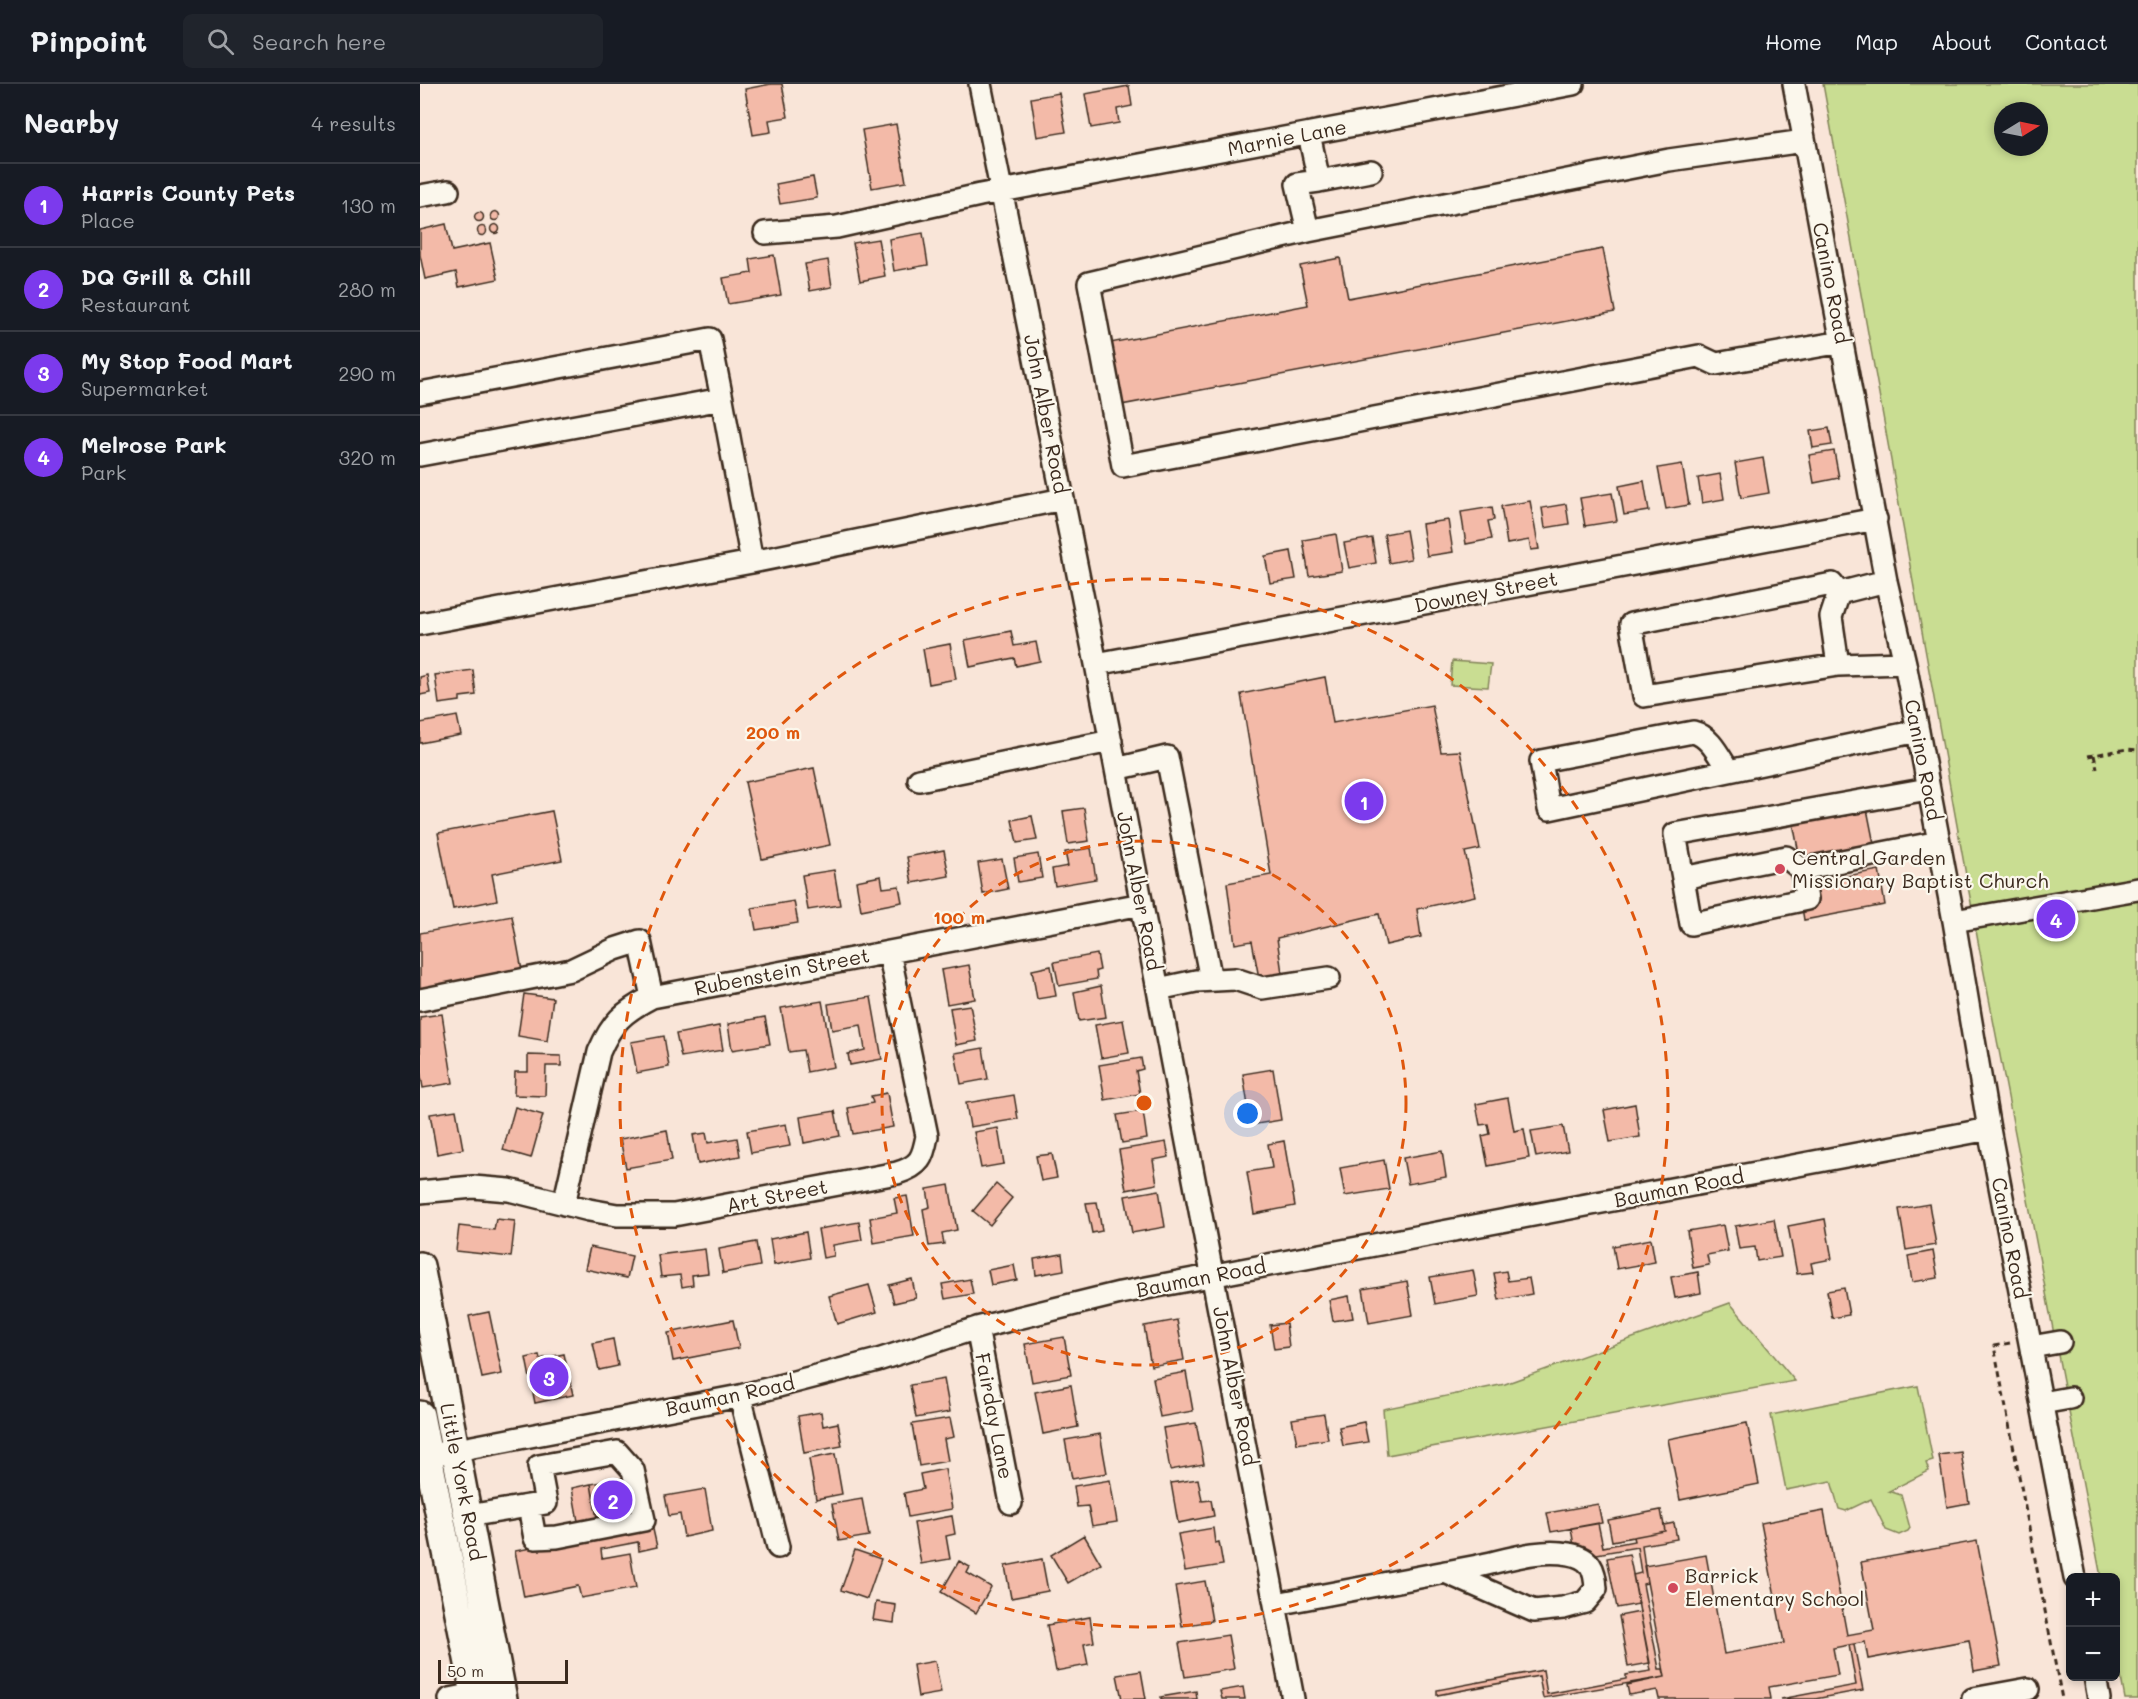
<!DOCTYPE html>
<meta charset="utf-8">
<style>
body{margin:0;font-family:Mali,sans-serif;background:#20242c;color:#f1f3f6}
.controls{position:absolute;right:18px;bottom:18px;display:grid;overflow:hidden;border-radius:9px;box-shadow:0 3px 9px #0003}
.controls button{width:54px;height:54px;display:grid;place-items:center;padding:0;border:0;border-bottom:2px solid #363941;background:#171b24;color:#f1f3f6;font:30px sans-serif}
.compass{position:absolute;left:1574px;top:18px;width:54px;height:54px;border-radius:50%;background:#171b24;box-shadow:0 3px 9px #0003;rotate:80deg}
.scale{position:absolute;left:18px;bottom:15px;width:130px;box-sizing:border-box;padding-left:6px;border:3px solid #3b2a1e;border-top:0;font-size:16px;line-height:21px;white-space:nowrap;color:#3b2a1e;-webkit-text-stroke:4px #fbf7ec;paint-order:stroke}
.you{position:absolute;left:828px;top:1030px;width:21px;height:21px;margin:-15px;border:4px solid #fff;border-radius:50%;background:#1a73e8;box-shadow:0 0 0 9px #1a73e833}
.badge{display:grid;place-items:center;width:39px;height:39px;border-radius:50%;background:#7c3aed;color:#fff;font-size:20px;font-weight:700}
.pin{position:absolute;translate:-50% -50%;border:3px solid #fff;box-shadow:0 2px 6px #0006}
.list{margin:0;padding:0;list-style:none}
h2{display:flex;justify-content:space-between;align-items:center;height:78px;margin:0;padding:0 24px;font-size:26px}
h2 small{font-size:20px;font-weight:400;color:#9ea1a6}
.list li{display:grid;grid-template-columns:39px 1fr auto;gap:18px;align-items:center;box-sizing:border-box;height:84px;padding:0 24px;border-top:2px solid #363941}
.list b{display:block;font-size:22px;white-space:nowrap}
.list p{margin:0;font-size:20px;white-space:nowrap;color:#9ea1a6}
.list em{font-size:20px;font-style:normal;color:#9ea1a6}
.icon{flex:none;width:33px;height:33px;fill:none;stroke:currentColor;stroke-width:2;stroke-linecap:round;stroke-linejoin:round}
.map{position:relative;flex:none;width:1718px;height:1615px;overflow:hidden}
header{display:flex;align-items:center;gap:36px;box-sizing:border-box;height:84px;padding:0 30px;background:#171b24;border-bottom:2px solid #363941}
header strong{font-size:28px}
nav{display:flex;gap:33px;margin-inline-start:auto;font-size:21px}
.search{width:420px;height:54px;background:#20242c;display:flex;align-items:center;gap:15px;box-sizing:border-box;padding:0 21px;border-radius:9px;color:#9ea1a6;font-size:22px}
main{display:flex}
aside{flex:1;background:#171b24}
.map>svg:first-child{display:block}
.green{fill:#c9dd92;stroke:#828458;stroke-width:1.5;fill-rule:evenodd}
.building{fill:#f3baa8;stroke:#3b2a1e;stroke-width:1.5}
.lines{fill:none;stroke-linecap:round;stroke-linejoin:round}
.minor-casing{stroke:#3b2a1e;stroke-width:26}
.major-casing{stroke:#3b2a1e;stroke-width:32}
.path{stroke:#3b2a1e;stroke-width:3;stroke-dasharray:6 4.5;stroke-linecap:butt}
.minor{stroke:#fbf7ec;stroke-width:21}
.major{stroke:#fbf7ec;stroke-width:27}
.ring{fill:none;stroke:#df570d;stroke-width:3;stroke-dasharray:10 8}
.poi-dot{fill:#d1495b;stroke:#fbf7ec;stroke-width:2}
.labels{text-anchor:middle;stroke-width:4.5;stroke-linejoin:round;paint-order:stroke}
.street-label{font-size:20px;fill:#3b2a1e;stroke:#fbf7ec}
.poi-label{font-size:20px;fill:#3b2a1e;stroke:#fbf7ec;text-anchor:start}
.centre{fill:#df570d;stroke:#fbf7ec;stroke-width:3}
.ring-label{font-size:18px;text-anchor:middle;font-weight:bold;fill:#df570d;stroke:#fbf7ec;stroke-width:4.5;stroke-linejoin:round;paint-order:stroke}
</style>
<header>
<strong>Pinpoint</strong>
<div class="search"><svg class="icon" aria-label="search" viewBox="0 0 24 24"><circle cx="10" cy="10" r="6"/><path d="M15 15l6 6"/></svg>Search here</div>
<nav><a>Home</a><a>Map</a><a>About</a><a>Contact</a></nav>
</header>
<main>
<aside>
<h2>Nearby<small>4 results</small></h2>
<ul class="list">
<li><span class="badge">1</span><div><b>Harris County Pets</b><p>Place</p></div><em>130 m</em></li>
<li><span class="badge">2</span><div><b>DQ Grill &amp; Chill</b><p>Restaurant</p></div><em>280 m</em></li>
<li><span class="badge">3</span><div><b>My Stop Food Mart</b><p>Supermarket</p></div><em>290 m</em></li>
<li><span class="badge">4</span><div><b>Melrose Park</b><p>Park</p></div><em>320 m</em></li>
</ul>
</aside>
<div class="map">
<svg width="1718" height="1615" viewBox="0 0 1718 1615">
<rect width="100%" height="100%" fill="#f9e5d8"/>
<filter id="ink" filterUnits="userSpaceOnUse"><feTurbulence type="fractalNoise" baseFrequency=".0167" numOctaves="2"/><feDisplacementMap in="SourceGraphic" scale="12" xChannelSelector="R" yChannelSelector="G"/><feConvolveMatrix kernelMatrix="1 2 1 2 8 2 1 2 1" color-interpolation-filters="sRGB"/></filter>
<g filter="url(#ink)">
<path class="green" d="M1403 0H1718V1615H1705L1696 1567V1494L1681 1493 1559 863ZM1583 27H1619V63H1583Z
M1032 577 1071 580 1068 603 1030 601Z
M1310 1219 1375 1297 967 1371 963 1325 1085 1300Z
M1498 1302 1513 1377 1506 1379 1509 1387 1469 1407 1481 1411 1490 1444 1488 1447 1479 1451 1466 1446 1451 1415 1426 1427 1419 1425 1411 1397 1366 1406 1351 1331Z"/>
<path class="building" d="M351 0H362L368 33 349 36 351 48 333 51 325 5Z
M709 2 712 22 697 25 699 39 671 44 665 10Z
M639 9 646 48 617 53 611 14Z
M476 40 486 98 452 104 442 46Z
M393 93 397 114 360 120 356 100Z
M70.5 132a4.5 4.5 0 1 1 9 0a4.5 4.5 0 1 1-9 0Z
M54.5 133a4.5 4.5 0 1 1 9 0a4.5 4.5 0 1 1-9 0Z
M26 140 32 167 70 159 78 195 39 203 36 188 5 195 0 171V146Z
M70.5 145a4.5 4.5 0 1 1 9 0a4.5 4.5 0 1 1-9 0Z
M57.5 147a4.5 4.5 0 1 1 9 0a4.5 4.5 0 1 1-9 0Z
M503 149 508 181 474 187 469 155Z
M458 155 465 192 440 197 433 159Z
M1183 165 1195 228 701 321 690 259 888 221 880 182 920 174 928 214Z
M354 171 361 211 308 220 303 194 332 189 330 175Z
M408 176 412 203 390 207 385 180Z
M1409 344 1412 361 1393 364 1390 347Z
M1414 367 1419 394 1394 399 1389 371Z
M1343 374 1349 409 1321 414 1315 379Z
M1262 380 1269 421 1246 425 1238 384Z
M1300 390 1304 415 1282 419 1278 394Z
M1224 397 1229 427 1204 431 1199 402Z
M1192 409 1197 437 1165 442 1160 414Z
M1110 417 1119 465 1111 466 1109 456 1087 460 1081 422Z
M1146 420 1149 440 1125 444 1122 424Z
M1072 423 1074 436 1068 437 1072 455 1046 460 1041 428Z
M1028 436 1033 468 1007 472 1002 440Z
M986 446 991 475 969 479 964 450Z
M916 450 922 487 889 492 883 456Z
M952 454 956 479 929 484 924 459Z
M871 467 876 495 850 499 845 472Z
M591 547 594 562 616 558 620 577 596 582 594 574 550 583 545 556Z
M530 560 536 595 509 600 503 565Z
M53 586 56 611 40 613V617L19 620 15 591Z
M7 591 10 609 0 611V593Z
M905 593 913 639 1012 621 1021 668 1040 667 1060 765 1045 768 1055 812 997 825 1001 853 966 861 959 830 857 854 862 889 839 894 832 857 815 860 807 799 851 791 821 610Z
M37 632 41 651 0 659V639Z
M394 684 410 761 342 775 325 698Z
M664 724 669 757 648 760 643 727Z
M1447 725 1454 760 1380 775 1373 739Z
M132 727 142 776 72 790 77 816 33 825 18 749Z
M612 732 617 756 597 759 592 736Z
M671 764 676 795 635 802 632 785 648 782 645 768Z
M524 766 529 792 492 799 487 773Z
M618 770 622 794 598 798 594 774Z
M582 775 588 805 563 810 558 779Z
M414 786 420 821 388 826 382 791Z
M1459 786 1465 821 1384 836 1382 823 1397 820 1393 798Z
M461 792 463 804 479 802 482 818 441 826 436 797Z
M374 817 378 839 336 846 332 824Z
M92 832 103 892 0 912V849Z
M677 870 680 886 676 887 677 895 639 902 634 878Z
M549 881 555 915 527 920 521 886Z
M631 882 636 912 617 915 612 886Z
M681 902 686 933 659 937 654 908Z
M104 910 133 914 127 957 98 952Z
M451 913 462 975 430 981 428 970 445 966 441 941 412 946 408 920Z
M402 917 414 983 387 988 383 966 369 968 361 924Z
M550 921 557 957 536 961 530 924Z
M22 930 33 999 3 1004 0 987V933Z
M345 933 350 960 312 966 308 940Z
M703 936 709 969 681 974 675 941Z
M299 942 303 966 261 973 256 950Z
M244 952 249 983 217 989 211 958Z
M563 964 568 995 541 1000 535 969Z
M108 971 141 972V982H126L125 1012 94 1011 95 988H108Z
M721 974 723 985 716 987 720 1010 685 1016 679 981Z
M853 985 861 1036 831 1041 823 990Z
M467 1009 473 1043 433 1050 428 1024 453 1019 451 1012Z
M594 1011 598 1035 550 1043 546 1019Z
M1088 1014 1094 1047 1104 1045 1109 1074 1068 1082 1062 1052 1070 1050 1068 1040 1060 1041 1056 1020Z
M1215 1020 1220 1053 1190 1058 1184 1026Z
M95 1023 123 1031 111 1074 83 1066Z
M36 1026 43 1065 17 1070 10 1030Z
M415 1027 420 1052 384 1059 380 1033Z
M723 1027 727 1055 702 1059 697 1031Z
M366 1040 370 1062 331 1069 327 1047Z
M1143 1042 1148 1067 1116 1073 1111 1047Z
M578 1044 584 1080 561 1084 554 1048Z
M247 1046 252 1076 206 1084 200 1055Z
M286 1049 288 1059 317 1054 320 1072 278 1080 273 1051Z
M864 1057 875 1122 834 1130 827 1088 852 1084 848 1060Z
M746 1058 749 1073 733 1076 737 1100 706 1106 699 1066Z
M1022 1067 1026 1093 988 1100 983 1074Z
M632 1070 637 1094 621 1097 616 1072Z
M964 1076 969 1105 925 1112 920 1084Z
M576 1100 592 1114 570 1141 553 1127Z
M529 1101 537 1146 522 1149 524 1160 509 1162 503 1125 510 1123 507 1105Z
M739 1106 745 1143 712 1149 705 1112Z
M487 1112 494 1152 454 1159 450 1134 477 1129 474 1114Z
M677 1118 682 1147 672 1149 666 1119Z
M1509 1120 1516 1161 1486 1166 1479 1125Z
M76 1135 95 1137 91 1173 36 1167 39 1142 74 1146Z
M1354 1135 1361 1173 1337 1177 1335 1163 1319 1165 1315 1142Z
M1405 1135 1412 1175 1391 1179 1393 1188 1377 1190 1368 1142Z
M439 1138 442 1156 413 1161 414 1172 403 1174 398 1145Z
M1303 1141 1308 1167 1287 1171 1289 1181 1273 1184 1267 1147Z
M386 1148 390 1174 354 1181 350 1155Z
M1231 1155 1235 1178 1197 1185 1193 1162Z
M336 1158 340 1182 303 1189 299 1165Z
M170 1163 212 1172 207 1194 165 1185Z
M285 1165 288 1189 272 1191 273 1201 262 1203 260 1191 241 1193 238 1171Z
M1513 1167 1518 1194 1492 1198 1488 1172Z
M642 1170 644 1186 616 1191 614 1175Z
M594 1181 597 1196 571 1201 568 1186Z
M1053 1186 1058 1212 1015 1220 1010 1193Z
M1086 1187 1088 1197 1109 1194 1112 1210 1079 1216 1074 1189Z
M1278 1188 1281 1209 1255 1214 1251 1193Z
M492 1195 496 1214 474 1219 469 1201Z
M550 1195 553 1210 525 1215 522 1200Z
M987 1197 993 1231 949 1239 943 1205Z
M449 1201 457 1228 417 1240 409 1212Z
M1424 1204 1429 1231 1412 1234 1407 1207Z
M929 1212 933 1234 913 1237 909 1216Z
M69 1228 82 1290 62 1294 49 1232Z
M313 1236 319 1264 253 1277 248 1249Z
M757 1236 764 1276 731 1282 724 1242Z
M866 1239 869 1263 854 1265 850 1241Z
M644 1253 651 1291 612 1298 605 1260Z
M193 1255 198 1282 179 1286 173 1259Z
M144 1270 153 1311 115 1319 106 1274 119 1271 120 1275Z
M766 1288 773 1327 740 1333 733 1294Z
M524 1295 530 1328 496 1334 490 1301Z
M651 1301 658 1343 623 1350 615 1308Z
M401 1328 403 1342 418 1339 422 1362 384 1369 378 1332Z
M904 1330 908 1355 877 1360 872 1335Z
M530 1334 534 1353 524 1355 528 1377 499 1382 492 1340Z
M944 1338 948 1358 923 1362 919 1343Z
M776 1339 784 1380 750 1386 743 1344Z
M1327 1339 1339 1400 1260 1416 1248 1355Z
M680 1350 687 1389 652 1395 645 1356Z
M1541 1368 1549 1419 1527 1423 1519 1371Z
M415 1370 422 1410 396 1415 389 1375Z
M525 1385 532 1425 488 1433 484 1409 503 1405 500 1390Z
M209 1393 216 1433 178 1440 171 1400Z
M778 1395 782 1417 791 1416 794 1432 758 1439 751 1399Z
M690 1396 697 1438 672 1442 668 1422 657 1423 654 1402Z
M171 1400 178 1440 159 1443 152 1404Z
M285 1405 292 1447 264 1453 260 1430 249 1432 245 1412Z
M442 1415 449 1452 419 1457 412 1420Z
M1178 1420 1182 1439 1131 1448 1127 1429Z
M1241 1426 1245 1447 1192 1457 1188 1436Z
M1404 1427 1427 1551 1454 1546 1441 1478 1557 1457 1581 1582 1554 1587 1549 1556 1448 1575 1445 1558 1413 1564 1418 1591 1349 1603 1351 1615H1239L1237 1606 1209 1611 1207 1601 1245 1593 1224 1482 1286 1471 1304 1570 1364 1559 1341 1439Z
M532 1432 535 1450 526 1452 530 1475 501 1480 494 1439Z
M1178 1439 1183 1463 1214 1457 1213 1453 1245 1447 1244 1441 1254 1439 1257 1455 1222 1461 1227 1499 1223 1500 1239 1585H1243L1245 1593 1123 1614 1119 1592 1017 1611V1606L1123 1586 1127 1610 1206 1595V1591L1231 1587 1213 1491 1221 1489 1217 1463 1171 1471 1154 1462 1151 1444Z
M232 1441 237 1463 219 1467 218 1458 181 1465 182 1474 210 1469 216 1504 161 1514 158 1502 104 1513 95 1467Z
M793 1444 795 1459 799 1458 803 1481 765 1487 758 1450Z
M664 1451 681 1480 648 1499 631 1471Z
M435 1466 461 1475 447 1515 421 1506Z
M1209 1470 1219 1520 1197 1524 1187 1474Z
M622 1475 628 1507 591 1514 585 1482Z
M539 1477 550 1483 547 1489 571 1503 556 1529 521 1508Z
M785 1497 792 1537 762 1542 755 1502Z
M456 1518 476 1521 474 1539 453 1536Z
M1220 1528 1230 1579 1208 1583 1199 1532Z
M670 1533 674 1558 664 1560 668 1581 636 1587 627 1541Z
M808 1551 814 1585 765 1593 759 1559Z
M1429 1561H1434L1443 1606 1395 1615H1361L1436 1601Z
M515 1577 521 1609 498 1613 493 1581Z
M721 1587 726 1615H702L697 1591Z
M823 1603 825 1615H802L800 1607Z
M776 1607 777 1615H741V1613Z"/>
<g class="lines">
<g class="minor-casing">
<path id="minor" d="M560 0 676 580 873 1615
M1374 0 1466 497 1485 579 1534 837 1569 1045 1655 1494
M889 50 899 97 951 87
M1384 57 1249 76 888 147 669 199 703 382 1279 272 1296 280 1422 258
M0 112 28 107
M888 147 877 100 899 97
M345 149 417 143 560 111 1153 0
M0 309 290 255 302 315
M0 371 302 315 332 478 0 540
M332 478 643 415
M1419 509 1466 497
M676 580 1456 435
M1418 581 1411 533 1419 509 1412 500 1211 540 1224 612 1418 581 1485 579
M696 685 747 673 791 896
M1308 686C1299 672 1290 652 1273 648L1121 677 1129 725 1498 647
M499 696 691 657
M1508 705 1255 750 1263 794 1366 773 1381 785 1519 758
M1263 794 1271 840 1387 815 1381 785
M1534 837 1718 805
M738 905 776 897 815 895 842 904 909 894
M0 916 151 886 195 865 220 857 232 913
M0 1108 53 1103 89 1106 169 1126 197 1131H254L477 1089C500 1082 503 1074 507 1052L469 868
M144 1120 179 968C192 938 203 928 232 913L722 820
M557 1244 591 1419
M1611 1263 1640 1258
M320 1312 358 1463
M1622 1319 1650 1314
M21 1369 320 1312 458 1276 557 1244 700 1209 1569 1045
M48 1432 126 1419 119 1382 197 1368 213 1386 224 1436 137 1453 115 1454 109 1422
M856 1520C924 1507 991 1494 1058 1482 1086 1476 1120 1464 1149 1470 1171 1474 1175 1485 1176 1505L1165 1518 1143 1524 1114 1527 1025 1488
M1675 1592 1679 1615
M30 1615 55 1610
M1553 1615 1608 1605"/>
</g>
<g class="major-casing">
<path id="major" d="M0 1182 83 1615
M0 1331 56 1615"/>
</g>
<path class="path" d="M1674 671 1677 685
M1668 672 1707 665 1718 666
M1590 1259 1574 1262 1642 1615"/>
<use href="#minor" class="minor"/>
<use href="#major" class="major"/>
</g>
</g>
<g class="ring">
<circle cx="724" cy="1019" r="262"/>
<circle cx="724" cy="1019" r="524"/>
</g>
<g class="poi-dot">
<circle cx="1360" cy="785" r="6"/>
<circle cx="1253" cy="1504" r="6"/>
</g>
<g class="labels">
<g class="street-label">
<text transform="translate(867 54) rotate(-11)" y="7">Marnie Lane</text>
<text transform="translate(1411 199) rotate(79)" y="7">Canino Road</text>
<text transform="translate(626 330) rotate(79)" y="7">John Alber Road</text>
<text transform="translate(1066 508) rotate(-11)" y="7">Downey Street</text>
<text transform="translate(1503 676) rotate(79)" y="7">Canino Road</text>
<text transform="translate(719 807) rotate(79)" y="7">John Alber Road</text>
<text transform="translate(362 888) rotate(-11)" y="7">Rubenstein Street</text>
<text transform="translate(1259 1104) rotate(-11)" y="7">Bauman Road</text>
<text transform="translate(357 1112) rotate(-11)" y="7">Art Street</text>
<text transform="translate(1590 1154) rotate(79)" y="7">Canino Road</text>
<text transform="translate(781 1194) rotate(-11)" y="7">Bauman Road</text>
<text transform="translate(815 1302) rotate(79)" y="7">John Alber Road</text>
<text transform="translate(310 1312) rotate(-12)" y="7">Bauman Road</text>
<text transform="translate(574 1332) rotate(79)" y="7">Fairday Lane</text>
<text transform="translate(42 1398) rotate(79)" y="7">Little York Road</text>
</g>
<g class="poi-label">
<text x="1372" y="781">Central Garden<tspan x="1372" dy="23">Missionary Baptist Church</tspan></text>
<text x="1265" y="1499">Barrick<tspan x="1265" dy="23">Elementary School</tspan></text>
</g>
</g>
<circle cx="724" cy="1019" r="9" class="centre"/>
<g class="ring-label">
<text x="353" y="655">200 m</text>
<text x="539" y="840">100 m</text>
</g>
</svg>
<div class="controls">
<button>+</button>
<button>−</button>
</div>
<svg class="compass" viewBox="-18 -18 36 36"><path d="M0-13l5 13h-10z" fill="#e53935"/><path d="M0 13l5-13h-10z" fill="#9ea1a6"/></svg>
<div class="scale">50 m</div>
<div class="you"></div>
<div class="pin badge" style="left:944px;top:717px">1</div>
<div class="pin badge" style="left:193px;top:1416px">2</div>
<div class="pin badge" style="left:129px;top:1293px">3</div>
<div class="pin badge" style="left:1636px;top:835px">4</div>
</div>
</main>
